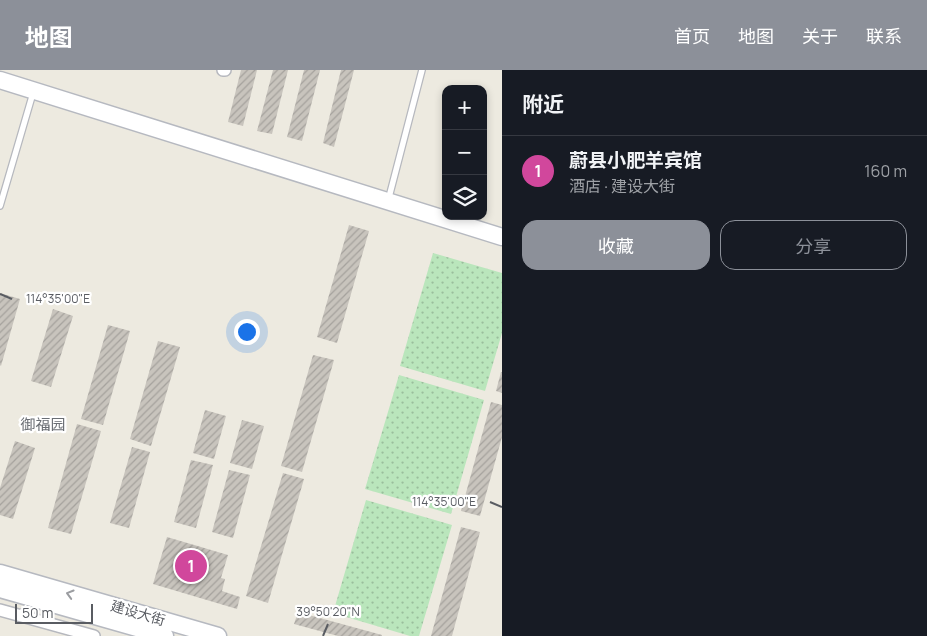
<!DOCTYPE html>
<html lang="zh">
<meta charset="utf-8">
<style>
body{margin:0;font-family:Manrope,"Noto Sans SC",sans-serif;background:#242831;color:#f1f3f6}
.controls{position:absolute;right:15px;top:15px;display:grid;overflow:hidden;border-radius:10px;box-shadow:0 2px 8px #0003}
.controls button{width:45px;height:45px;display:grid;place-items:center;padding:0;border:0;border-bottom:1px solid #363941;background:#171b24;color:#f1f3f6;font:25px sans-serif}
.scale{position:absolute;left:15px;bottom:12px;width:78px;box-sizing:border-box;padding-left:5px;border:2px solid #595c62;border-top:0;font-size:14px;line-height:18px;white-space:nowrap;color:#595c62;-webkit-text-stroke:4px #fff;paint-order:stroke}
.you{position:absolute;left:246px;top:261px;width:18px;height:18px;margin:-12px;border:4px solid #fff;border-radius:50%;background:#1a73e8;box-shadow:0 0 0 8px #1a73e833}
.badge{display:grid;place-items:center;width:32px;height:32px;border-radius:50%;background:#8c9099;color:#fff;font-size:16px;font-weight:700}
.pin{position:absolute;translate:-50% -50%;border:2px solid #fff;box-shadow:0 1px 5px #0006}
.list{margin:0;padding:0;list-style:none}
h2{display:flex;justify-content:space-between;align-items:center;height:65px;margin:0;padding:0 20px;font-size:21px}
h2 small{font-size:16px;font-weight:400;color:#9ea1a6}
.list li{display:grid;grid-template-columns:32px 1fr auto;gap:15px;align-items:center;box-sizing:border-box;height:70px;padding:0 20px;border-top:1px solid #363941}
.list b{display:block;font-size:19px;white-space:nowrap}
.list p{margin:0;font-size:16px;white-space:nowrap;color:#9ea1a6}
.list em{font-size:16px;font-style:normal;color:#9ea1a6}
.actions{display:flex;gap:10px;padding:15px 20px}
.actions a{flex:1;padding:11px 0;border:1px solid #8c9099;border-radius:15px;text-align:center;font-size:18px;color:#8c9099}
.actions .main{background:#8c9099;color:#fff}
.icon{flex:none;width:28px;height:28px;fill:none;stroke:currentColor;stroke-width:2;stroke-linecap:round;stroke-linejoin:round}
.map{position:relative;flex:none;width:502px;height:566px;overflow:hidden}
header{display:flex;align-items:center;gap:30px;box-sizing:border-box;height:70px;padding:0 25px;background:#8c9099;color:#fff}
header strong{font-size:24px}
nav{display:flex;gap:28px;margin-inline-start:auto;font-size:18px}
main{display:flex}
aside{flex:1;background:#171b24}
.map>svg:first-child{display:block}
.park{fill:url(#park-dots)}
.building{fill:url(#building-hatch)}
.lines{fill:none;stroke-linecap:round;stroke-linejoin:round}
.lane-casing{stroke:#b6b8be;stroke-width:8}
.street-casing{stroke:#b6b8be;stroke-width:14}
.secondary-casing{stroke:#b6b9c0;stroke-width:19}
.lane{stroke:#fff;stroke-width:5.5}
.street{stroke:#fff;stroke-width:11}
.secondary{stroke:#fff;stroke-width:16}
.oneway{stroke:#9b9da1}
.ticks{fill:none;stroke:#595c62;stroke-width:2}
.labels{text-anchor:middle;stroke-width:4.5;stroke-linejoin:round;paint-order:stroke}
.street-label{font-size:14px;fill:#595c62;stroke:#fff}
.neighbourhood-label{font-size:15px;fill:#6a6e74;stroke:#fff}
.ticks-label{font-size:12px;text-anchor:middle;fill:#595c62;stroke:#fff;stroke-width:4.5;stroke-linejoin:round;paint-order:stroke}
</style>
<header>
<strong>地图</strong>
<nav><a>首页</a><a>地图</a><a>关于</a><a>联系</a></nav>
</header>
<main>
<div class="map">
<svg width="502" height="566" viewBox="0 0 502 566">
<defs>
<pattern id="park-dots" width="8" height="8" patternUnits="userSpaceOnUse" patternTransform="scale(1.25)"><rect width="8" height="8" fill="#bae6bc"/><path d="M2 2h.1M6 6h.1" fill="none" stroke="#9abe9c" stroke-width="1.8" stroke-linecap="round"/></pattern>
<pattern id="building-hatch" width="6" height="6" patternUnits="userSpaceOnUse" patternTransform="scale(1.25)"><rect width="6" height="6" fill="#c8c4bd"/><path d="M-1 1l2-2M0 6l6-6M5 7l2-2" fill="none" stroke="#a5a29d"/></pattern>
</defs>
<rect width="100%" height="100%" fill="#edeae0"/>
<path class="park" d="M433 183 502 203V263L485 321 400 296Z
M399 305 484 330 451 444 365 419Z
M366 430 452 455 419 566H410L333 543Z"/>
<path class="building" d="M241 0H257L243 56 228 52Z
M273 0H288L272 64 257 61Z
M304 0H320L302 71 287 67Z
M341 0H354L334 77 323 73Z
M349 155 369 161 337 273 317 267Z
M0 223 20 229 1 296 0 295Z
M53 239 73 246 51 317 31 311Z
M108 255 130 261 103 355 81 349Z
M158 271 180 277 151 376 130 369Z
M313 285 334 290 302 402 281 396Z
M501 302H502V323L496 321Z
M491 332 502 335V367L480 446 461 441Z
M205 340 226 346 214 389 193 383Z
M242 350 264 356 252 399 230 393Z
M77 354 101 361 71 464 48 458Z
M15 371 35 378 13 449 0 445V418Z
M132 377 150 382 129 458 110 453Z
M191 390 213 395 196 458 174 452Z
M229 400 250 405 233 468 212 462Z
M283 403 304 409 268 533 246 526Z
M461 457 480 462 452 566H431Z
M167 467 228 485 221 508 225 509 222 521 240 527 237 539 153 514Z
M298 542 382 565V566H338L294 554Z"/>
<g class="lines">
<g class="lane-casing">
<path id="lane" d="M388 131 422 0
M0 136 33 23"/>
</g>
<g class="street-casing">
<path id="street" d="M223 0H225
M0 540 94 566"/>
</g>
<g class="secondary-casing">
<path id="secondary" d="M0 10 502 167
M0 503 218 566
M0 519 165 566"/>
</g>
<use href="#lane" class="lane"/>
<use href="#street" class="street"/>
<use href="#secondary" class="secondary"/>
</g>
<defs><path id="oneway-chevron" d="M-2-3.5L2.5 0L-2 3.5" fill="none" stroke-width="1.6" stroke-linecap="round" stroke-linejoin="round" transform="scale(1.25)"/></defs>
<use class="oneway" href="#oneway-chevron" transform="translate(70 524) rotate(-164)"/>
<path class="ticks" d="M0 224 12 229M490 432 502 437M323 566 328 554"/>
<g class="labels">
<g class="street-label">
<text transform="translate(138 543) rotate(16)" y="5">建设大街</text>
</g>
<g class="neighbourhood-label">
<text x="43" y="360">御福园</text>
</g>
</g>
<g class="ticks-label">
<text x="58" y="233">114°35'00"E</text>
<text x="444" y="436">114°35'00"E</text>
<text x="328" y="546">39°50'20"N</text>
</g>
</svg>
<div class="controls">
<button>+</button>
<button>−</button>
<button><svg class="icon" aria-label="layers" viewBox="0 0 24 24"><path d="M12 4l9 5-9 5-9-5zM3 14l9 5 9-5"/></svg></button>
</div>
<div class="scale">50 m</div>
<div class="you"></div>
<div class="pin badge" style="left:191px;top:496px;background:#d1479c">1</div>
</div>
<aside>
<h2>附近<small></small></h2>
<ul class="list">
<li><span class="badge" style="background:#d1479c">1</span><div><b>蔚县小肥羊宾馆</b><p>酒店 · 建设大街</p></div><em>160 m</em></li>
</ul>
<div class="actions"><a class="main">收藏</a><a>分享</a></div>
</aside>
</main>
